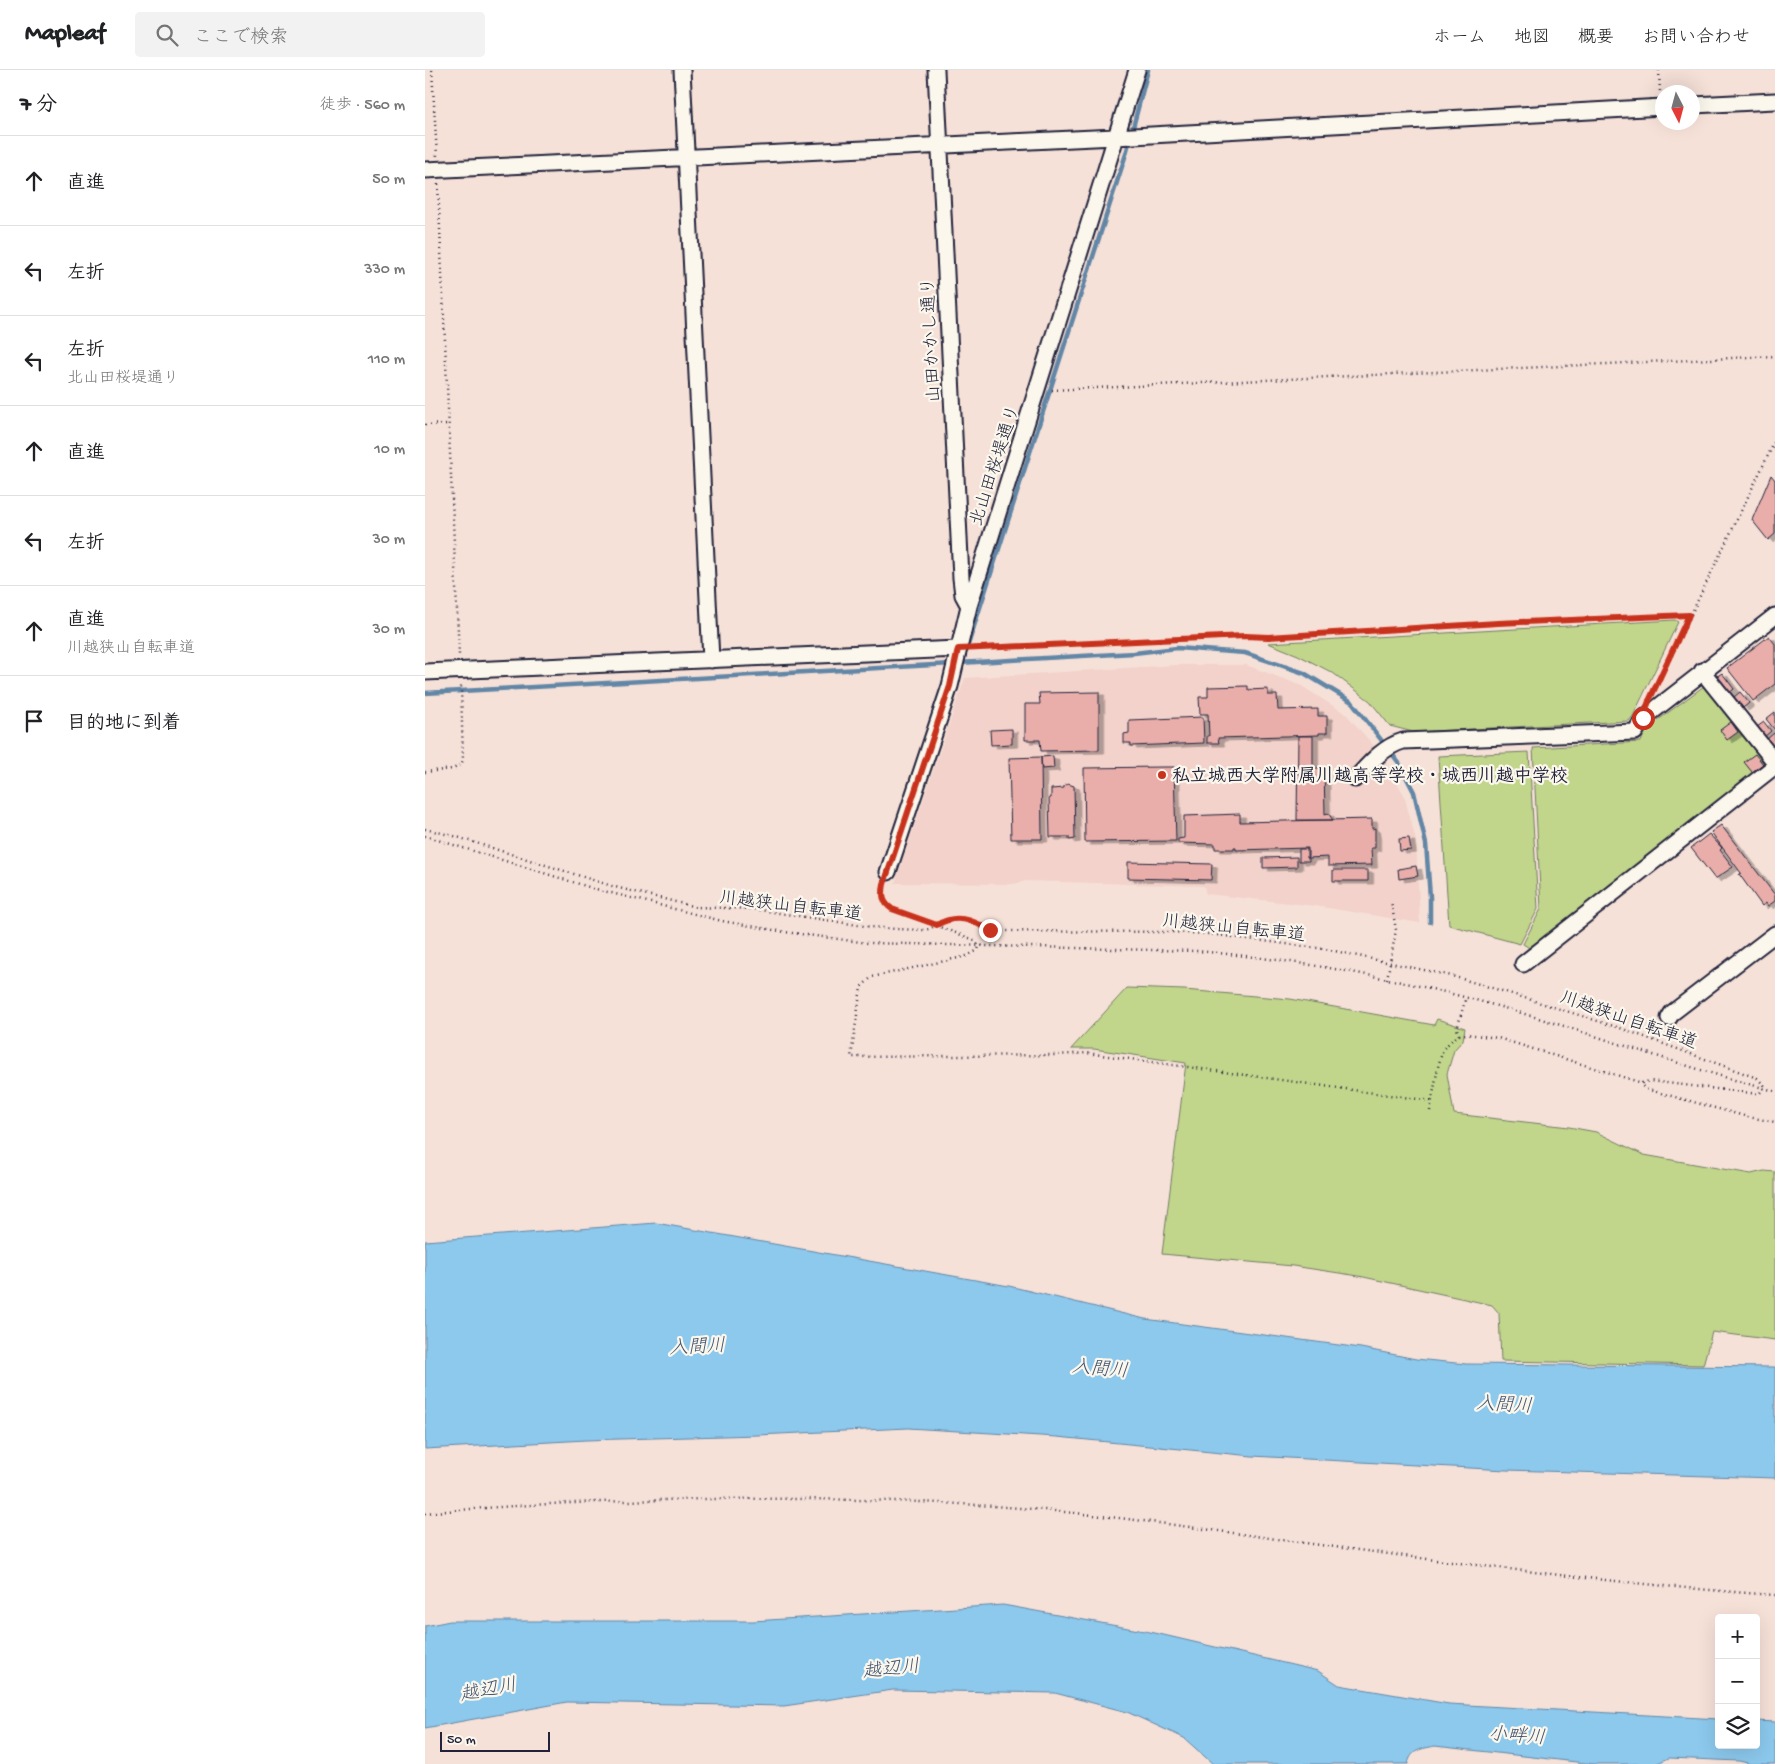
<!DOCTYPE html>
<html lang="ja">
<meta charset="utf-8">
<style>
body{margin:0;font-family:"Gochi Hand","Klee One",sans-serif;background:#f2f2f2;color:#202124}
.controls{position:absolute;right:15px;bottom:15px;display:grid;overflow:hidden;border-radius:5px;box-shadow:0 5px 20px #0002}
.controls button{width:45px;height:45px;display:grid;place-items:center;padding:0;border:0;border-bottom:1px solid #e0e0e0;background:#fff;color:#202124;font:25px sans-serif}
.compass{position:absolute;left:1230px;top:15px;width:45px;height:45px;border-radius:50%;background:#fff;box-shadow:0 5px 20px #0002;rotate:174deg}
.scale{position:absolute;left:15px;bottom:12px;width:110px;box-sizing:border-box;padding-left:5px;border:2px solid #22223b;border-top:0;font-size:14px;line-height:18px;white-space:nowrap;color:#22223b;-webkit-text-stroke:4px #fbf7ec;paint-order:stroke}
.stop{position:absolute;width:15px;height:15px;margin:-11px;border:4px solid #c8321e;border-radius:50%;background:#fff}
.stop.end{background:#c8321e;border-color:#fff;box-shadow:0 1px 5px #0008}
.list{margin:0;padding:0;list-style:none}
h2{display:flex;justify-content:space-between;align-items:center;height:65px;margin:0;padding:0 20px;font-size:21px}
h2 small{font-size:16px;font-weight:400;color:#757577}
.list li{display:grid;grid-template-columns:32px 1fr auto;gap:15px;align-items:center;box-sizing:border-box;height:90px;padding:0 20px;border-top:1px solid #e0e0e0}
.list b{display:block;font-size:19px;white-space:nowrap}
.list p{margin:0;font-size:16px;white-space:nowrap;color:#757577}
.list em{font-size:16px;font-style:normal;color:#757577}
.icon{flex:none;width:28px;height:28px;fill:none;stroke:currentColor;stroke-width:2;stroke-linecap:round;stroke-linejoin:round}
.map{position:relative;flex:none;width:1350px;height:1694px;overflow:hidden}
header{display:flex;align-items:center;gap:30px;box-sizing:border-box;height:70px;padding:0 25px;background:#fff;border-bottom:1px solid #e0e0e0}
header strong{font-size:24px}
nav{display:flex;gap:28px;margin-inline-start:auto;font-size:18px}
.search{width:350px;height:45px;background:#f2f2f2;display:flex;align-items:center;gap:12px;box-sizing:border-box;padding:0 18px;border-radius:5px;color:#757577;font-size:19px}
main{display:flex}
aside{flex:1;background:#fff}
.map>svg:first-child{display:block}
.built{fill:#f2d2ca}
.green{fill:#c1d68b;stroke:#727c63}
.water{fill:#8cc9ed;stroke:#6286a6}
.lines{fill:none;stroke-linecap:round;stroke-linejoin:round}
.stream{stroke:#6286a6;stroke-width:4.5}
.building{fill:#e9aeaa;stroke:#22223b;filter:url(#shadow)}
.minor-casing{stroke:#22223b;stroke-width:19}
.path{stroke:#22223b;stroke-width:2.5;stroke-dasharray:1 4;stroke-linecap:butt}
.minor{stroke:#fbf7ec;stroke-width:15}
.route{stroke:#c8321e;stroke-width:6}
.poi-dot{fill:#c8321e;stroke:#fbf7ec;stroke-width:2}
.labels{text-anchor:middle;stroke-width:4.5;stroke-linejoin:round;paint-order:stroke}
.street-label{font-size:18px;fill:#22223b;stroke:#fbf7ec}
.poi-label{font-size:18px;font-weight:bold;fill:#22223b;stroke:#fbf7ec;text-anchor:start}
.water-label{font-size:19px;font-style:italic;fill:#425470;stroke:#fbf7ec}
</style>
<header>
<strong>Mapleaf</strong>
<div class="search"><svg class="icon" aria-label="search" viewBox="0 0 24 24"><circle cx="10" cy="10" r="6"/><path d="M15 15l6 6"/></svg>ここで検索</div>
<nav><a>ホーム</a><a>地図</a><a>概要</a><a>お問い合わせ</a></nav>
</header>
<main>
<aside>
<h2>7 分<small>徒歩 · 560 m</small></h2>
<ul class="list">
<li><svg class="icon" aria-label="ahead" viewBox="0 0 24 24"><path d="M12 20V5M6 11l6-6 6 6"/></svg><div><b>直進</b></div><em>50 m</em></li>
<li><svg class="icon" aria-label="left" viewBox="0 0 24 24"><path d="M17 20v-9H6M10 6l-5 5 5 5"/></svg><div><b>左折</b></div><em>330 m</em></li>
<li><svg class="icon" aria-label="left" viewBox="0 0 24 24"><path d="M17 20v-9H6M10 6l-5 5 5 5"/></svg><div><b>左折</b><p>北山田桜堤通り</p></div><em>110 m</em></li>
<li><svg class="icon" aria-label="ahead" viewBox="0 0 24 24"><path d="M12 20V5M6 11l6-6 6 6"/></svg><div><b>直進</b></div><em>10 m</em></li>
<li><svg class="icon" aria-label="left" viewBox="0 0 24 24"><path d="M17 20v-9H6M10 6l-5 5 5 5"/></svg><div><b>左折</b></div><em>30 m</em></li>
<li><svg class="icon" aria-label="ahead" viewBox="0 0 24 24"><path d="M12 20V5M6 11l6-6 6 6"/></svg><div><b>直進</b><p>川越狭山自転車道</p></div><em>30 m</em></li>
<li><svg class="icon" aria-label="arrive" viewBox="0 0 24 24"><path d="M6 21V4h12l-3 4 3 4H6"/></svg><div><b>目的地に到着</b></div></li>
</ul>
</aside>
<div class="map">
<svg width="1350" height="1694" viewBox="0 0 1350 1694">
<defs>
<filter id="shadow"><feDropShadow dx="5.5" dy="3" stdDeviation="0" flood-color="#0004"/></filter>
</defs>
<rect width="100%" height="100%" fill="#f6e1d8"/>
<filter id="ink" filterUnits="userSpaceOnUse"><feTurbulence type="fractalNoise" baseFrequency=".02" numOctaves="2"/><feDisplacementMap in="SourceGraphic" scale="10" xChannelSelector="R" yChannelSelector="G"/><feConvolveMatrix kernelMatrix="1 2 1 2 8 2 1 2 1" color-interpolation-filters="sRGB"/></filter>
<g filter="url(#ink)">
<path class="built" d="M751 595H821L875 615 921 644 956 684 979 725 991 771 995 853 891 836 781 824 779 816 601 811 588 814 470 813 540 608Z"/>
<path class="green" d="M1250 550 1253 552 1208 646 1204 651 988 662 965 656 945 631 908 603 873 585 843 573Z
M1279 616 1286 618 1342 691 1341 697 1106 879 1098 874 1116 839 1108 678 1216 672 1221 659Z
M1104 682 1113 839 1095 874 1024 855 1013 686Z
M702 918 759 920 865 929 1009 955 1012 949 1040 958 1038 970 1029 980 1022 1004 1029 1044 1144 1057 1171 1062 1219 1085 1326 1104 1339 1101 1350 1102V1270L1287 1262 1278 1295 1076 1291 1074 1243 1067 1235 934 1206 868 1196 737 1184 761 993 669 979H646Z"/>
<path class="water" d="M231 1153 584 1216 720 1249 936 1278 991 1289 1041 1294 1350 1297V1408L1081 1400 827 1386 632 1367 483 1358 333 1365 161 1370 0 1379V1171Z
M578 1535 730 1563 893 1601 914 1615 1024 1634 1294 1649V1675H1331V1651L1350 1652V1694H1327L1314 1691 1244 1688 1230 1694H1169L1010 1676C997 1679 986 1679 983 1694H788L759 1668 702 1642 630 1623 468 1620 359 1636 142 1632 0 1658V1556L25 1551H328Z"/>
<g class="lines">
<path class="stream" d="M541 581 701 84 723 0
M534 593 709 583 752 578 820 583 879 603 927 632 974 693 989 722 1001 774 1005 827V852
M0 623 527 594"/>
</g>
<path class="building" d="M1346 405 1350 410V464L1343 470 1327 450Z
M1344 566 1350 574V614L1328 631 1302 598Z
M1297 603 1309 619 1304 623 1291 607Z
M823 616V620L843 619V625H852L853 640 893 639V646H902V663H894V665L793 668 794 673H782V666H784L783 644H775L774 627H783V617Z
M674 622V680L616 681 615 670H600V634H615L614 623Z
M1315 622 1324 633 1318 638 1309 627Z
M1350 642V660L1341 649Z
M778 647 779 673 706 676V673H699V664L704 663V650Z
M1306 652 1313 662 1302 670 1295 660Z
M1339 652 1346 661 1339 667 1332 657Z
M587 659V674L566 675 565 660Z
M1349 663 1350 664V681L1341 670Z
M873 666H888V696H884V698H899L900 744 903 743 908 750H872Z
M1330 684 1338 694 1327 702 1319 692Z
M628 686 629 698 617 699 616 687Z
M616 687 617 769H586L584 688Z
M737 697H749L751 771 660 772 659 698Z
M643 714 649 716 650 769 644 770V767H625L624 728H626V719L639 718V716Z
M815 744V752L947 749V759L950 758V778H946L947 795 903 796V787L883 788V778L811 780V777H809V779H790V774L753 773V769L759 768V746Z
M1296 755 1350 825V831L1343 836 1341 833 1337 836 1314 804 1316 803 1286 762Z
M1284 764 1297 778 1295 780 1308 797 1290 809 1266 778Z
M984 768 986 780 975 781 974 769Z
M874 779H882V788H884V791H874Z
M872 787V797L838 798V788Z
M703 792 787 794 786 810 703 808Z
M991 796 993 806 974 809 973 799Z
M908 800H943V811H908Z"/>
<g class="lines">
<g class="minor-casing">
<path id="minor" d="M257 0 286 590
M511 0 536 508 538 525 544 536
M1268 35 1350 31
M0 100 690 67 1238 37
M1277 601 1350 692
M0 602 533 579
M930 709C944 694 958 677 978 671L1210 662 1219 648 1350 546
M463 802 525 616 544 536 712 0
M1098 894 1350 696
M1244 948 1247 943 1350 864"/>
</g>
<path class="path" d="M7 0 12 86
M1234 0 1235 23
M13 114 34 585
M627 320 1350 286
M0 355 23 354
M549 578 820 566 843 567 1073 553 1264 545
M1229 621 1350 371
M0 702 28 699 36 695 38 690 36 616
M0 759 29 766 190 817 271 837 328 839 446 857 470 859 499 860 504 859 523 849 544 850 567 861 745 862 784 864 900 879 1027 906 1084 923 1195 958 1332 1008 1339 1015V1018
M0 766 167 818 297 851 360 862 443 873 772 881C862 889 951 904 1039 927 1144 954 1245 994 1350 1021
M458 815V830L467 839 547 869 554 876 553 880 542 886 447 907 436 917 426 987 631 985 662 983 1007 1031
M962 909 971 860 966 831
M1034 965 1032 959 1041 927
M1339 1018 1334 1024 1225 1011 1217 1013 1216 1015 1221 1019 1323 1047 1350 1052
M1005 1041 1013 997 1018 979 1027 970 1034 965 1042 964 1073 968 1217 1013
M0 1443C93 1434 186 1431 279 1429 393 1428 506 1430 619 1440 716 1449 813 1464 910 1477 1056 1496 1203 1515 1350 1525"/>
<use href="#minor" class="minor"/>
</g>
</g>
<g class="lines" filter="url(#ink)">
<path class="route" d="M565 860C547 850 531 843 512 855L467 839C457 832 457 825 459 814L525 616 533 579 820 566 843 567 1073 553 1264 545 1224 631 1218 648"/>
</g>
<circle class="poi-dot" cx="737" cy="705" r="5"/>
<g class="labels">
<g class="street-label">
<text transform="translate(505 270) rotate(-93)" y="6">山田かかし通り</text>
<text transform="translate(569 395) rotate(-72)" y="6">北山田桜堤通り</text>
<text transform="translate(366 835) rotate(7)" y="6">川越狭山自転車道</text>
<text transform="translate(809 857) rotate(6)" y="6">川越狭山自転車道</text>
<text transform="translate(1204 949) rotate(19)" y="6">川越狭山自転車道</text>
</g>
<g class="poi-label">
<text x="747" y="711">私立城西大学附属川越高等学校・城西川越中学校</text>
</g>
<g class="water-label">
<text transform="translate(272 1275) rotate(-3)" y="7">入間川</text>
<text transform="translate(675 1297) rotate(5)" y="7">入間川</text>
<text transform="translate(1079 1333) rotate(3)" y="7">入間川</text>
<text transform="translate(466 1597) rotate(-6)" y="7">越辺川</text>
<text transform="translate(63 1618) rotate(-11)" y="7">越辺川</text>
<text transform="translate(1092 1664) rotate(4)" y="7">小畔川</text>
</g>
</g>
</svg>
<div class="controls">
<button>+</button>
<button>−</button>
<button><svg class="icon" aria-label="layers" viewBox="0 0 24 24"><path d="M12 4l9 5-9 5-9-5zM3 14l9 5 9-5"/></svg></button>
</div>
<svg class="compass" viewBox="-18 -18 36 36"><path d="M0-13l5 13h-10z" fill="#e53935"/><path d="M0 13l5-13h-10z" fill="#757577"/></svg>
<div class="scale">50 m</div>
<div class="stop" style="left:1218px;top:648px"></div>
<div class="stop end" style="left:565px;top:860px"></div>
</div>
</main>
